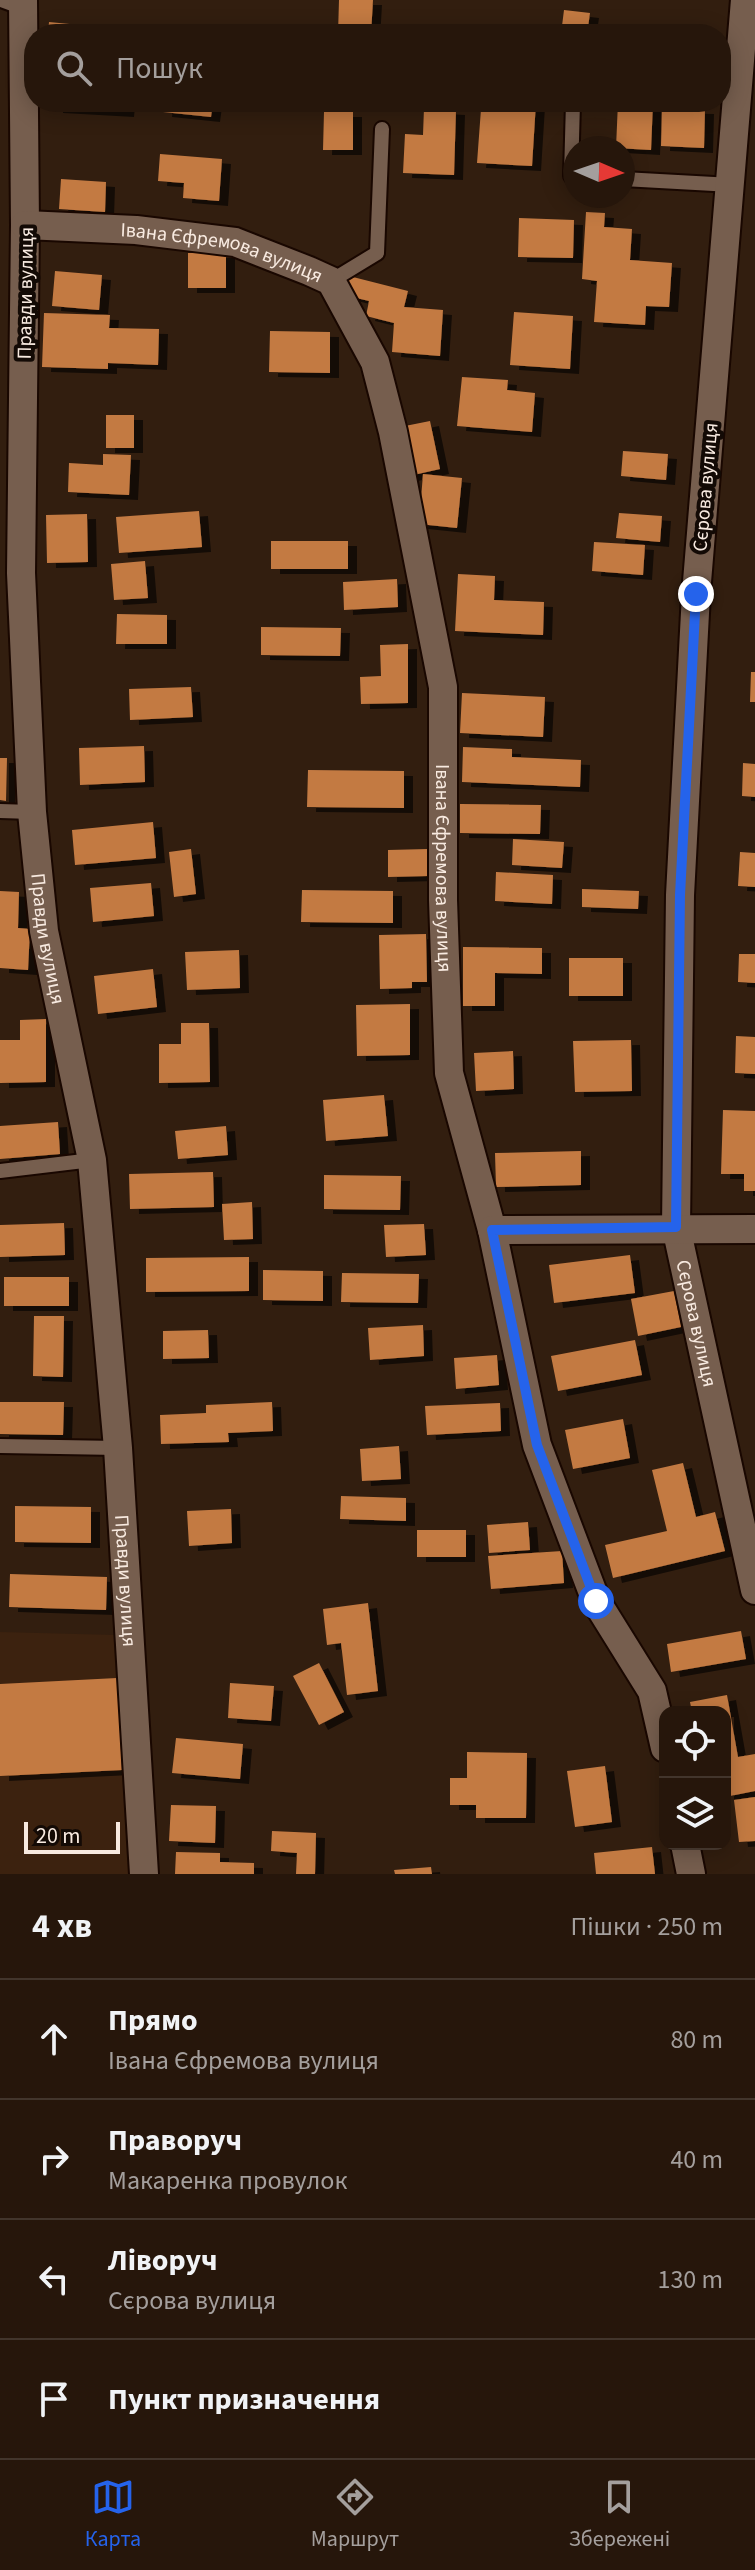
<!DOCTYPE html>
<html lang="uk">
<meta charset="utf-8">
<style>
body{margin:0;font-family:"Source Sans 3",sans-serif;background:#322319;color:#f1f3f6}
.controls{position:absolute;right:24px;bottom:24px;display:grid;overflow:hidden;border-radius:16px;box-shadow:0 4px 20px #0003}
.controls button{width:72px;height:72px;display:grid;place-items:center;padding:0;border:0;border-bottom:2px solid #42352c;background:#26160b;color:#f1f3f6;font:40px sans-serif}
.compass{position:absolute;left:563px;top:136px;width:72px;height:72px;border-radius:50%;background:#26160b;box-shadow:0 4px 20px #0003;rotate:92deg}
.scale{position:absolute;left:24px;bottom:20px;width:96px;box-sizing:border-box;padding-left:8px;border:4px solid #f8eae0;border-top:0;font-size:22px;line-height:28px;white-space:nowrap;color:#f8eae0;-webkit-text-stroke:6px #130a05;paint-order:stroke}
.stop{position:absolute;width:24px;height:24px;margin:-18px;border:6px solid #2563eb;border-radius:50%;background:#fff}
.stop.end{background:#2563eb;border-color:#fff;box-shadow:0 2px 8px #0008}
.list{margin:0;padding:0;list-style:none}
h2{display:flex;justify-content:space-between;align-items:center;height:104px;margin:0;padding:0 32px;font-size:34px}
h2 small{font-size:26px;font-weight:400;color:#a49f9d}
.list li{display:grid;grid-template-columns:52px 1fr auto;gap:24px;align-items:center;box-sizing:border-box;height:120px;padding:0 32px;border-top:2px solid #42352c}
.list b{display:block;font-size:30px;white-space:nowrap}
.list p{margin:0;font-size:26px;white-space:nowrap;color:#a49f9d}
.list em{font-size:26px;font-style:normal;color:#a49f9d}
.icon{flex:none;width:44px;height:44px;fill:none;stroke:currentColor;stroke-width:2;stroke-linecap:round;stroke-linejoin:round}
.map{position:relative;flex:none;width:755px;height:1874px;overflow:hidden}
.search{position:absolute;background:#26160b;box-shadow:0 4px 20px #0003;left:24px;right:24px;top:24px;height:88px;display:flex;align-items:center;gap:20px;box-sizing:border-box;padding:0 28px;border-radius:32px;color:#a49f9d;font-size:30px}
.sheet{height:584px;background:#26160b}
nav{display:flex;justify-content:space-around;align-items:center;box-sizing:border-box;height:112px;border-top:2px solid #42352c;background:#26160b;font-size:22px;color:#a49f9d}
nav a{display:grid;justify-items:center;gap:4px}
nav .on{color:#2563eb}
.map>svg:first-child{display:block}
.built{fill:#3c220f}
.building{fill:#c37a43;filter:url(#shadow)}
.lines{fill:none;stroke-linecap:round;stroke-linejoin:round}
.service-casing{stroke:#190700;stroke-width:18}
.minor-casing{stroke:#190700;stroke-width:32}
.service{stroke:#765e4e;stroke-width:14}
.minor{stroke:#765e4e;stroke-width:28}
.route{stroke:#2563eb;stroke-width:10}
.labels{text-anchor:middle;stroke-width:8;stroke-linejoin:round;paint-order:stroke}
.street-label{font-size:20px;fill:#f8eae0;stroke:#130a05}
</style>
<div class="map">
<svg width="755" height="1874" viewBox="0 0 755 1874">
<defs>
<filter id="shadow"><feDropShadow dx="9" dy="5" stdDeviation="0" flood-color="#0009"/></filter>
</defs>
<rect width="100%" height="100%" fill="#321e0f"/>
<path class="built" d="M0 1632 116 1635 129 1874H0Z"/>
<path class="building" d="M339 0H373L371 34H338Z
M564 10 590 13 587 34H561Z
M49 22 152 32V34H48Z
M54 102H126L125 112 54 108Z
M164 102H213L211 117 163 112Z
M491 102H536L532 166 477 163 481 109 491 110Z
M618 102H653L651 150 616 148Z
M424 108 456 110 454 175 403 173 405 134 423 135Z
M662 108 705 109 704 148 661 146Z
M324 112H353V150H323Z
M160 154 222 159 219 201 183 198 184 183 158 181Z
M61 179 106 182 105 212 59 209Z
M586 212 605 213 604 227 632 229 630 260 672 263 669 307 646 306 645 325 594 322 597 281 582 279Z
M519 218 574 220 573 258 518 257Z
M188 253H226V288H188Z
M55 271 102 275 99 310 52 306Z
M349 276 408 291 404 307 443 310 440 356 392 352 394 323 366 316 369 301 344 295Z
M514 312 573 316 570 369 510 365Z
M44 313 110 315 109 328 159 329 158 365 108 363V369L42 367Z
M270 331 330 332V373L269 372Z
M462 377 508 380 507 390 535 393 532 432 457 426Z
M106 415H134V448H106Z
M430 421 440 469 409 476 400 427Z
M623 451 668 454 666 480 621 476Z
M103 454 131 455 129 495 68 492 69 463 103 465Z
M423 474 462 478 457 528 419 524Z
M199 511 202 547 119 553 116 517Z
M619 513 662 516 660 542 616 538Z
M87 514 88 562 47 563 46 515Z
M271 541H348V569H271Z
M594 542 645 545 643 575 592 571Z
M145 561 148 598 114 600 111 564Z
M458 574 495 576 494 600 544 602 543 635 455 631Z
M397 579 398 607 344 610 343 582Z
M117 614 167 615V644H116Z
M261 627 341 628 340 656 261 655Z
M408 644V703L361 704 360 677 381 676 380 645Z
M751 672H755V702H750Z
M191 687 193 717 130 720 129 689Z
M462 693 545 697 543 737 460 733Z
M144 746 145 782 80 785 79 748Z
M463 747 512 749V757L581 760 580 787 462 782Z
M0 758H7L6 801 0 800Z
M743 763 755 764V797L742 796Z
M308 770 404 771V808L307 807Z
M460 804 541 805 540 834 460 833Z
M153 822 156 858 75 865 72 830Z
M513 839 564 842 562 868 512 865Z
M191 849 196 894 174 897 169 852Z
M428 849V876L388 877V850Z
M740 852 755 853V887L738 886Z
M496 872 553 875 552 904 495 901Z
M151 883 154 916 93 922 90 888Z
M582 889 639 891 638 909 582 907Z
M302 890 393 891V923L301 922Z
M0 891 19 892 18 928 30 929 28 970 0 968Z
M426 934 427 982H412V988L380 989 379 935Z
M463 947 542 948V974L495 973V1006H463Z
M239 950 240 988 187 990 185 952Z
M739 954H755V983L738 982Z
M569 958H623V996H569Z
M153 969 157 1007 98 1014 94 976Z
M410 1004V1055L357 1056 356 1005Z
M46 1019V1082L0 1083V1040H20V1020Z
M181 1023H209L210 1082 159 1083V1044H181Z
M736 1036 755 1037V1074L735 1073Z
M631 1040 632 1091 575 1092 573 1041Z
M513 1051 514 1089 476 1091 474 1053Z
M384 1095 388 1136 326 1141 323 1100Z
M723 1110 755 1111V1191H744V1174H721Z
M58 1122 60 1154 0 1159V1126Z
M226 1126 228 1155 178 1159 175 1131Z
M581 1151V1185L496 1187 495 1153Z
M213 1172 214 1207 130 1209 129 1174Z
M324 1175 401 1176 400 1210 324 1209Z
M252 1202 253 1239 224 1240 222 1204Z
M64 1223 65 1255 0 1257V1225Z
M424 1224 426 1255 386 1257 384 1225Z
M630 1255 635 1293 554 1303 549 1265Z
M249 1257V1291L146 1292V1258Z
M263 1270 323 1271V1301L263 1300Z
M342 1273 419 1274 418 1303 341 1302Z
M4 1277H69V1306H4Z
M674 1291 681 1327 638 1336 631 1299Z
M34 1316H64L63 1377 33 1376Z
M423 1325 424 1356 370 1360 368 1328Z
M208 1330 209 1358 163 1359V1331Z
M635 1340 642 1375 558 1391 551 1356Z
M497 1355 499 1385 456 1389 454 1358Z
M0 1402H64L63 1435 0 1434Z
M272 1402 273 1431 228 1433 229 1442 161 1444 160 1415 206 1413V1405Z
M500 1403 501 1431 427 1435 425 1406Z
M623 1419 630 1458 573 1469 565 1430Z
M399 1446 401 1479 362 1481 360 1449Z
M683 1463 696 1517 715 1512 725 1551 613 1578 605 1545 667 1531 652 1470Z
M341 1496 406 1498V1521L340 1519Z
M15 1506 91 1507V1543L15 1542Z
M231 1509 232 1543 189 1546 187 1511Z
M528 1522 530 1550 489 1553 487 1525Z
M417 1530H466V1557H417Z
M562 1551 564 1583 491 1589 488 1556Z
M10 1574 107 1577 106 1610 9 1607Z
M368 1603 378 1691 347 1695 341 1643 327 1645 323 1609Z
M741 1631 746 1659 671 1672 667 1644Z
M319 1663 344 1712 319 1725 293 1676Z
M117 1678 122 1770 0 1776V1684Z
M230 1683 274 1686 271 1721 228 1718Z
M727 1695 738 1757 755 1754V1791L725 1797V1712H692L690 1702Z
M176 1738 243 1744 240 1779 172 1773Z
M467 1752 527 1753 526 1818H476V1805H450V1778H467Z
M605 1766 612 1822 575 1827 567 1771Z
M755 1797V1841L739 1842 734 1800Z
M171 1805 216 1806 215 1843 169 1841Z
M272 1831 316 1833 315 1874H296L297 1853 271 1851Z
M652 1847 655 1874H596L594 1853Z
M176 1852 220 1853V1862L254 1863V1874H175Z
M431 1867 432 1874H395L394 1870Z"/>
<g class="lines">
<g class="service-casing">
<path id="service" d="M1 0 23 8
M573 102 571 176H575
M623 179 732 185
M331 281 377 253 382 129
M0 811 32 812
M0 1171 92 1160
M0 1446 118 1448"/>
</g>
<g class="minor-casing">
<g id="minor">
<path id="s1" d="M23 0 25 225 21 573 32 812 44 931 92 1160 118 1448 144 1874"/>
<path id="s2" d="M745 0 696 594 680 895 676 1227 755 1590"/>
<path id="s3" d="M25 225 136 230 235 242 309 271 331 281 375 362 393 432 443 687V900L449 1073 492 1230 537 1445 596 1601 652 1691 665 1748"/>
<path d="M492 1230 755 1229"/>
<path d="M685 1844 691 1874"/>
</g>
</g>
<use href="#service" class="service"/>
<use href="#minor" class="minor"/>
</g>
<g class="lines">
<path class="route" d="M596 1601 537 1445 492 1230 676 1227 680 895 696 594"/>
</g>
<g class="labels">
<g class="street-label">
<text dy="7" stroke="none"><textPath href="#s3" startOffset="200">Івана Єфремова вулиця</textPath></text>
<text transform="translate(25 293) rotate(-89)" y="7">Правди вулиця</text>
<text transform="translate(705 487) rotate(-85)" y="7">Сєрова вулиця</text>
<text dy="7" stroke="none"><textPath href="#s3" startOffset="920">Івана Єфремова вулиця</textPath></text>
<text dy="7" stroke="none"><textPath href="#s1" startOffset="940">Правди вулиця</textPath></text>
<text dy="7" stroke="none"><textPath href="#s2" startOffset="1328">Сєрова вулиця</textPath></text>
<text dy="7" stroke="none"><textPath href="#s1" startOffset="1588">Правди вулиця</textPath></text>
</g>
</g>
</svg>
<div class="controls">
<button><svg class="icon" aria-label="locate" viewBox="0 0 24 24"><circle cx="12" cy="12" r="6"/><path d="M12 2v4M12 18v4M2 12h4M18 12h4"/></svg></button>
<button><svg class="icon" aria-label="layers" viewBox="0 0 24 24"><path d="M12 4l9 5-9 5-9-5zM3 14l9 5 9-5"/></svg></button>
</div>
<svg class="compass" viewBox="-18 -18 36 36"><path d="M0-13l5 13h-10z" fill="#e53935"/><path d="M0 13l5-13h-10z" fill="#a49f9d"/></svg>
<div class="scale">20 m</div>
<div class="stop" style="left:596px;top:1601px"></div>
<div class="stop end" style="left:696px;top:594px"></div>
<div class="search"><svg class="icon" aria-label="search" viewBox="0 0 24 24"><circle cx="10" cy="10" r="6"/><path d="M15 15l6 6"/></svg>Пошук</div>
</div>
<section class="sheet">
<h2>4 хв<small>Пішки · 250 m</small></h2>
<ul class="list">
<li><svg class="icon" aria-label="ahead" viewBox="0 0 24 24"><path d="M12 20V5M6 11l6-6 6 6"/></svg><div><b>Прямо</b><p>Івана Єфремова вулиця</p></div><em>80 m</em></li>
<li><svg class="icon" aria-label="right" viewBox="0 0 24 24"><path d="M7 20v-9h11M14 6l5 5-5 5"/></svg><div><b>Праворуч</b><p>Макаренка провулок</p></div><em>40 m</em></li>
<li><svg class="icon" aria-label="left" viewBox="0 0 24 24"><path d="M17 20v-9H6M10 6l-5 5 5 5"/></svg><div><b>Ліворуч</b><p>Сєрова вулиця</p></div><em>130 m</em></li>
<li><svg class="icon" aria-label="arrive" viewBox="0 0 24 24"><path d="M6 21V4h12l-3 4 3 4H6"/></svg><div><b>Пункт призначення</b></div></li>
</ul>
</section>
<nav>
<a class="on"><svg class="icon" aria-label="map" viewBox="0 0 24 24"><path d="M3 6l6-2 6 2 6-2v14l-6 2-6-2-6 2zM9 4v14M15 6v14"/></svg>Карта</a>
<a><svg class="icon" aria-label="directions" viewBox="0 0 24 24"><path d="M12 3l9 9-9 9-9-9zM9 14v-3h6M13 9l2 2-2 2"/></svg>Маршрут</a>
<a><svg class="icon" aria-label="saved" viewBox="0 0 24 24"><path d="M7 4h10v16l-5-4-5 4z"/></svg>Збережені</a>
</nav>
